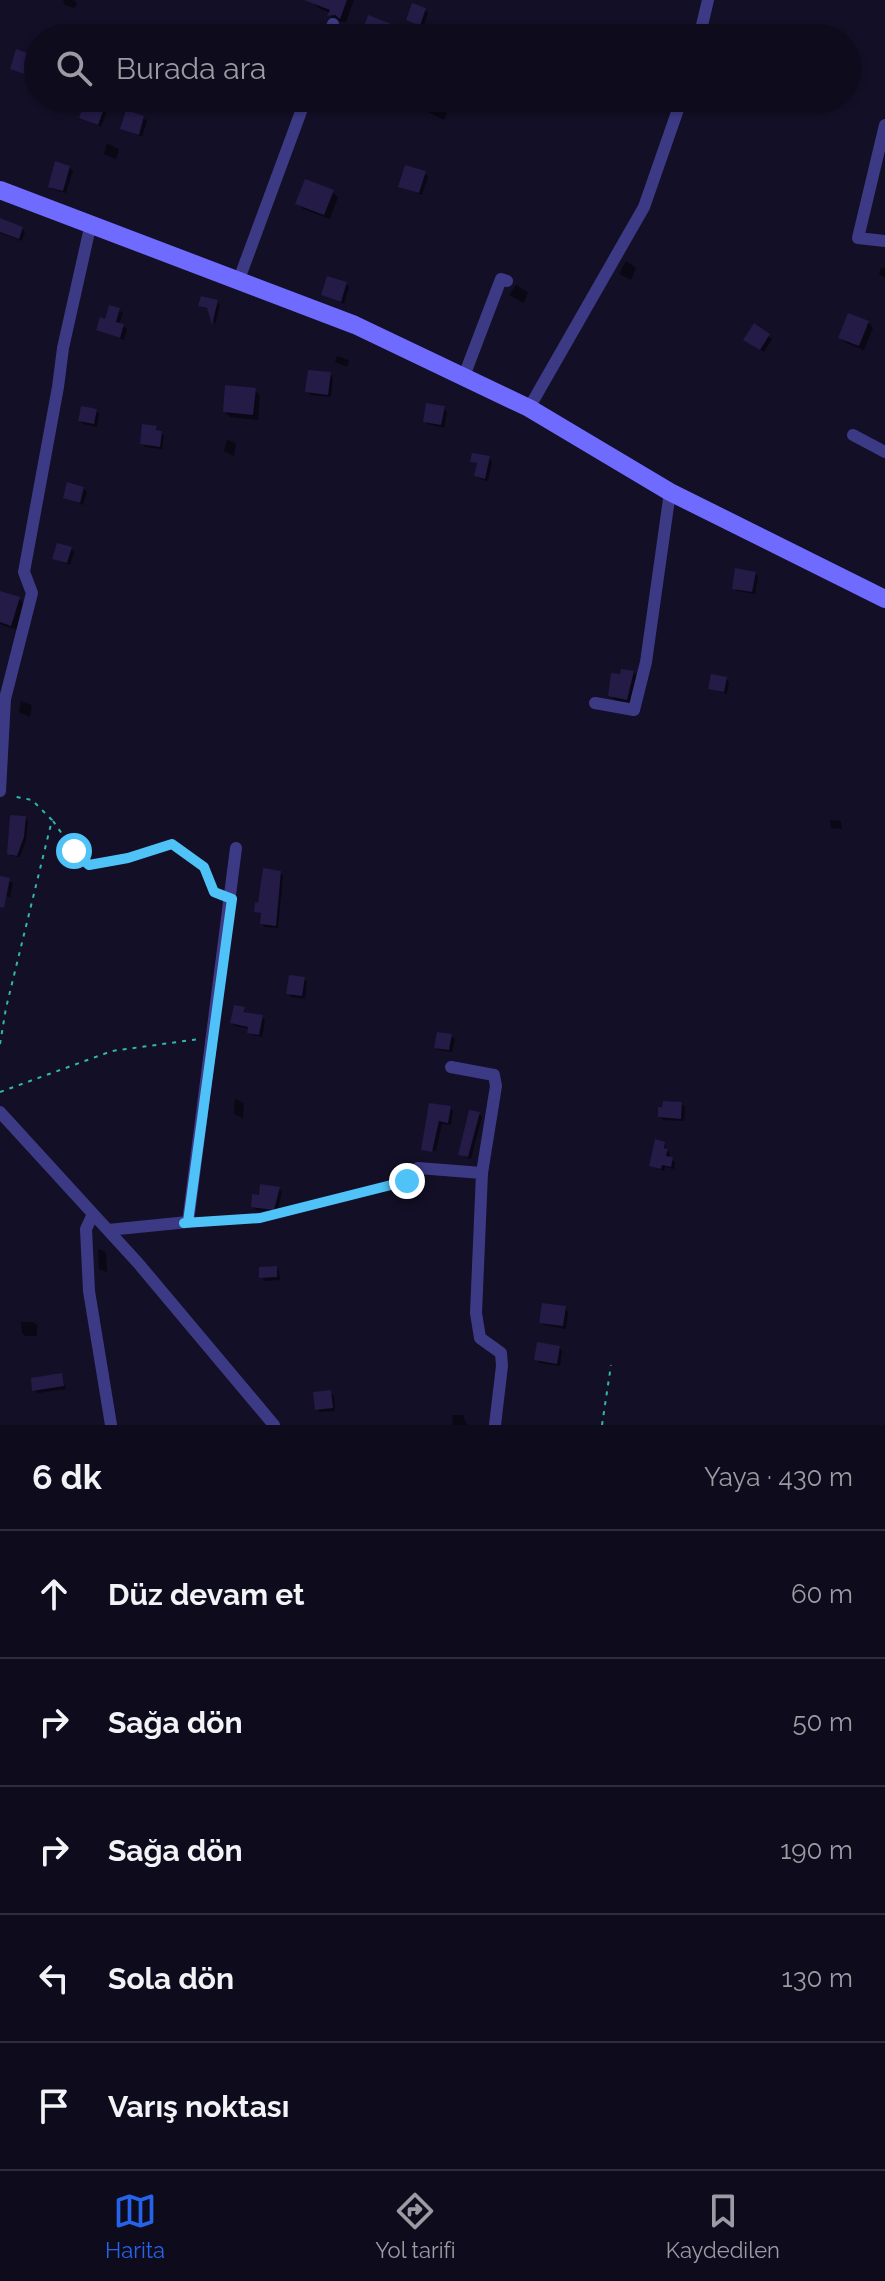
<!DOCTYPE html>
<html lang="tr">
<meta charset="utf-8">
<style>
body{margin:0;font-family:Raleway,sans-serif;background:#171425;color:#f1f3f6}
.stop{position:absolute;width:24px;height:24px;margin:-18px;border:6px solid #4fc3f7;border-radius:50%;background:#fff}
.stop.end{background:#4fc3f7;border-color:#fff;box-shadow:0 2px 8px #0008}
.list{margin:0;padding:0;list-style:none}
h2{display:flex;justify-content:space-between;align-items:center;height:104px;margin:0;padding:0 32px;font-size:34px}
h2 small{font-size:26px;font-weight:400;color:#9b9ba3}
.list li{display:grid;grid-template-columns:52px 1fr auto;gap:24px;align-items:center;box-sizing:border-box;height:128px;padding:0 32px;border-top:2px solid #2e2b3b}
.list b{display:block;font-size:30px;white-space:nowrap}
.list em{font-size:26px;font-style:normal;color:#9b9ba3}
.icon{flex:none;width:44px;height:44px;fill:none;stroke:currentColor;stroke-width:2;stroke-linecap:round;stroke-linejoin:round}
.map{position:relative;flex:none;width:885px;height:1425px;overflow:hidden}
.search{position:absolute;background:#0e0b1c;box-shadow:0 2px 6px #0004;left:24px;right:24px;top:24px;height:88px;display:flex;align-items:center;gap:20px;box-sizing:border-box;padding:0 28px;border-radius:44px;color:#9b9ba3;font-size:30px}
.sheet{height:744px;background:#0e0b1c}
nav{display:flex;justify-content:space-around;align-items:center;box-sizing:border-box;height:112px;border-top:2px solid #2e2b3b;background:#0e0b1c;font-size:22px;color:#9b9ba3}
nav a{display:grid;justify-items:center;gap:4px}
nav .on{color:#2563eb}
.map>svg:first-child{display:block}
.shadow{fill:#0007}
.building{fill:#241b47}
.lines{fill:none;stroke-linecap:round;stroke-linejoin:round}
.path{stroke:#2fb8b0;stroke-width:2;stroke-dasharray:4 6;stroke-linecap:butt}
.street{stroke:#3d3a85;stroke-width:12}
.secondary{stroke:#6f6bff;stroke-width:18}
.route{stroke:#4fc3f7;stroke-width:10}
</style>
<div class="map">
<svg width="885" height="1425" viewBox="0 0 885 1425">
<rect width="100%" height="100%" fill="#130f26"/>
<path class="shadow" d="M63 0H74L77 3 75 8 65 5Z
M315 0H354L346 22 335 21 330 16 331 13 320 9 314 4Z
M425 10 428 13 423 28 408 20Z
M398 28 404 34 402 38H368L364 34Z
M17 52 38 59 36 79 12 68Z
M60 98H104L110 102 101 127 81 117 85 106Z
M431 105 447 113 444 120 428 112Z
M143 118 147 121 142 137 122 128Z
M107 143 119 149 116 159 104 154Z
M69 167 73 171 66 193 53 189 50 186Z
M425 173 428 177 422 195 400 186Z
M332 192 338 197 330 219 303 209 298 203Z
M0 220 22 229 25 232 22 241 0 233Z
M626 261 636 268 631 280 619 274Z
M881 268H885V278L879 274Z
M346 284 349 287 344 304 323 295Z
M516 285 528 292 524 303 509 295Z
M217 302 220 305 215 325 210 310 200 306Z
M119 310 123 313 119 324 127 329 124 340 98 330Z
M868 322 873 328 864 350 846 343 840 338Z
M754 326 772 339 764 352 749 343Z
M337 356 349 360 347 367 335 362Z
M330 374 333 378 331 397 311 395 307 392Z
M255 390 260 396 258 420 230 417 225 412Z
M444 408 447 412 444 428 428 424 425 421Z
M96 410 99 414 97 427 83 424 80 421Z
M156 428 164 436 162 449 145 447 142 443Z
M227 439 236 444 234 456 224 451Z
M489 458 492 462 488 481 480 479 476 476 479 465 473 461Z
M83 488 87 492 83 505 65 498Z
M71 549 74 552 70 565 54 558Z
M755 573 758 577 755 594 737 591 734 588Z
M0 595 19 599 25 604 17 630 0 624Z
M634 673 639 678 632 704 616 701 610 695Z
M726 679 729 682 727 694 710 688Z
M21 701 32 705 30 717 19 712Z
M25 818 28 821 26 840 20 857 12 856 10 853Z
M830 820 841 821 842 829 831 828Z
M280 872 283 876 278 928 265 927 262 924 263 915 256 911Z
M0 878 13 883 10 897 0 895Z
M304 979 307 982 305 999 291 997 288 993Z
M244 1009 247 1014 262 1016 265 1020 262 1037 252 1035 249 1029 235 1026 232 1023Z
M451 1036 455 1039 452 1052 439 1050 436 1047Z
M235 1099 244 1103 243 1118 234 1114Z
M681 1104 685 1107 684 1121 663 1120 660 1117Z
M431 1105 450 1108 453 1111 451 1125 442 1124 436 1151 424 1148Z
M479 1114 482 1117 471 1159 464 1157 461 1154Z
M664 1144 670 1154 669 1158 675 1162 674 1169 665 1167 664 1171 651 1166Z
M279 1189 282 1192 277 1213 256 1210 253 1207 260 1197Z
M98 1249 106 1252 107 1272 99 1269Z
M276 1268 279 1271 280 1280 265 1281 261 1277Z
M565 1308 568 1312 566 1329 544 1325 541 1322Z
M21 1322H33L37 1325V1336H25L22 1333Z
M559 1347 562 1351 560 1366 540 1363 537 1360Z
M61 1375 66 1389 38 1393 34 1390Z
M330 1392 334 1396 335 1411 320 1412 316 1409Z
M452 1415H463L467 1425H453Z"/>
<path class="building" d="M304 0H347L340 19 335 15 327 16 330 10Z
M412 3 426 8 420 26 406 20Z
M368 15 399 27 395 38H371L361 34Z
M16 49 38 57 33 77 10 69Z
M86 98H108L98 125 79 118Z
M126 110 144 116 139 135 120 129Z
M55 161 70 166 63 191 48 187Z
M405 165 426 171 419 193 398 187Z
M305 179 334 190 324 215 295 204Z
M0 218 23 227 19 239 0 232Z
M327 276 347 282 341 302 321 295Z
M201 296 218 300 212 325 207 308 198 306Z
M109 305 120 308 116 322 124 324 120 338 96 330 100 317 105 319Z
M848 313 869 321 859 346 838 338Z
M754 323 770 334 760 350 743 340Z
M308 370 331 372 328 395 305 392Z
M225 385 256 388 253 415 223 412Z
M426 403 445 406 441 425 423 422Z
M81 406 97 409 94 424 78 421Z
M142 424 157 426 156 430 162 431 160 447 140 444Z
M472 453 490 456 485 479 474 476 477 463 470 462Z
M67 482 84 487 80 503 63 498Z
M57 543 72 547 67 563 52 559Z
M735 568 756 572 752 592 732 589Z
M0 591 20 597 11 626 0 622Z
M621 669 634 671 627 700 608 696 611 673 620 674Z
M711 674 727 677 724 692 708 689Z
M10 815 26 816 24 837 17 856 7 854Z
M263 868 281 871 276 926 260 924 261 913 254 912 255 902 258 903Z
M0 876 10 878 4 908 0 907Z
M289 975 305 977 302 996 286 994Z
M234 1005 245 1007 244 1012 263 1015 259 1035 247 1033 248 1027 230 1023Z
M437 1032 452 1034 449 1050 434 1048Z
M663 1101 682 1102 681 1119 658 1117V1107H662Z
M429 1103 451 1106 448 1123 439 1121 432 1152 421 1150Z
M469 1110 480 1112 468 1157 458 1155Z
M655 1139 665 1142 664 1148 668 1149 666 1156 673 1157 671 1167 662 1165 661 1169 649 1166Z
M260 1184 280 1187 274 1210 251 1207 252 1194 259 1195Z
M277 1266V1277L259 1278V1267Z
M542 1303 566 1306 563 1326 539 1323Z
M537 1342 560 1346 557 1364 534 1360Z
M62 1373 64 1386 32 1391 31 1378Z
M331 1390 333 1408 315 1410 313 1392Z"/>
<g class="lines">
<path class="path" d="M53 821 74 851 89 865 128 858 172 844 204 867 214 892 218 894
M0 1044 6 1008 52 820 32 800 12 796
M0 1092 112 1051 199 1039
M201 1222 260 1218 407 1181 411 1176
M602 1425 611 1365"/>
<path class="street" d="M328 38 333 24
M699 38 708 0
M885 125 858 238 885 241
M238 282 306 98
M464 376 501 279 507 281
M529 408 644 207 682 98
M853 435 885 452
M595 703 634 710 646 662 670 492
M0 791 5 699 32 593 24 572 58 387 63 348 91 223
M451 1067 494 1075 496 1086 482 1173 476 1313 480 1338 501 1353 502 1366 495 1425
M0 1112 138 1263 274 1425
M418 1168 482 1173
M93 1214 86 1229 89 1291 111 1425
M108 1230 188 1222 236 848"/>
<path class="secondary" d="M0 190 355 325 529 408 670 492 885 599"/>
</g>
<g class="lines">
<path class="route" d="M74 851 89 865 128 858 172 844 204 867 214 892 232 899 188 1222 184 1223 260 1218 407 1181"/>
</g>
</svg>
<div class="stop" style="left:74px;top:851px"></div>
<div class="stop end" style="left:407px;top:1181px"></div>
<div class="search"><svg class="icon" aria-label="search" viewBox="0 0 24 24"><circle cx="10" cy="10" r="6"/><path d="M15 15l6 6"/></svg>Burada ara</div>
</div>
<section class="sheet">
<h2>6 dk<small>Yaya · 430 m</small></h2>
<ul class="list">
<li><svg class="icon" aria-label="ahead" viewBox="0 0 24 24"><path d="M12 20V5M6 11l6-6 6 6"/></svg><div><b>Düz devam et</b></div><em>60 m</em></li>
<li><svg class="icon" aria-label="right" viewBox="0 0 24 24"><path d="M7 20v-9h11M14 6l5 5-5 5"/></svg><div><b>Sağa dön</b></div><em>50 m</em></li>
<li><svg class="icon" aria-label="right" viewBox="0 0 24 24"><path d="M7 20v-9h11M14 6l5 5-5 5"/></svg><div><b>Sağa dön</b></div><em>190 m</em></li>
<li><svg class="icon" aria-label="left" viewBox="0 0 24 24"><path d="M17 20v-9H6M10 6l-5 5 5 5"/></svg><div><b>Sola dön</b></div><em>130 m</em></li>
<li><svg class="icon" aria-label="arrive" viewBox="0 0 24 24"><path d="M6 21V4h12l-3 4 3 4H6"/></svg><div><b>Varış noktası</b></div></li>
</ul>
</section>
<nav>
<a class="on"><svg class="icon" aria-label="map" viewBox="0 0 24 24"><path d="M3 6l6-2 6 2 6-2v14l-6 2-6-2-6 2zM9 4v14M15 6v14"/></svg>Harita</a>
<a><svg class="icon" aria-label="directions" viewBox="0 0 24 24"><path d="M12 3l9 9-9 9-9-9zM9 14v-3h6M13 9l2 2-2 2"/></svg>Yol tarifi</a>
<a><svg class="icon" aria-label="saved" viewBox="0 0 24 24"><path d="M7 4h10v16l-5-4-5 4z"/></svg>Kaydedilen</a>
</nav>
